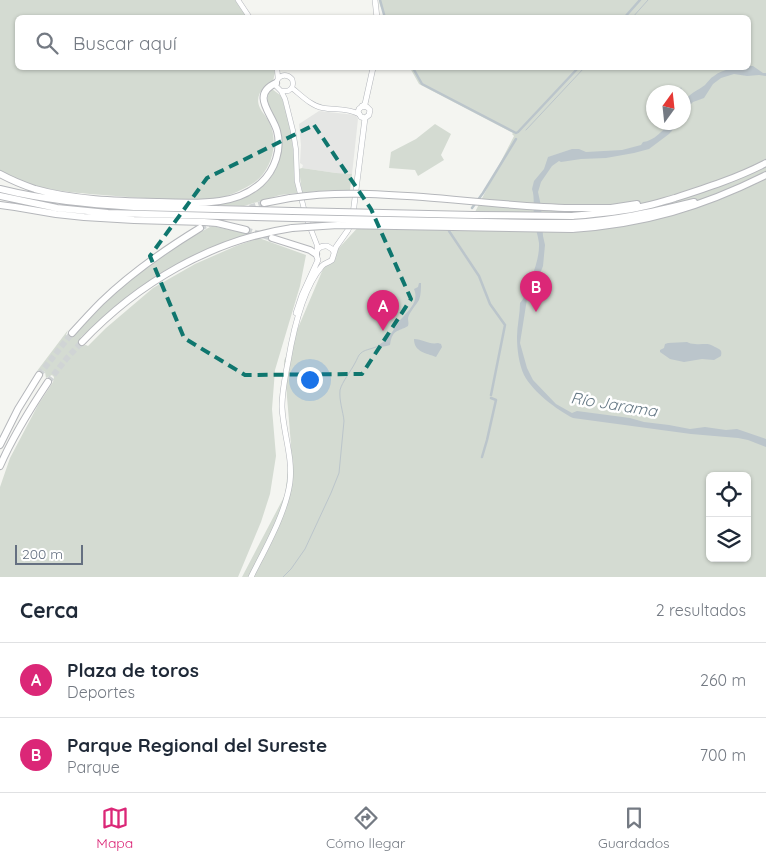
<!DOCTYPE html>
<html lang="es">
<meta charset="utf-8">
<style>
body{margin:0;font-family:Quicksand,sans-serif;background:#f6f6f7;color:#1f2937}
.controls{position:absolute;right:15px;bottom:15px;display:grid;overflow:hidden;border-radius:8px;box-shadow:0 1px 4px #0004}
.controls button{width:45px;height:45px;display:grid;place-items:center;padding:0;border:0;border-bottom:1px solid #e0e1e3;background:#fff;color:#1f2937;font:25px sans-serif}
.compass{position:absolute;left:646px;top:85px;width:45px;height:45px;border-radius:50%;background:#fff;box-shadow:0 1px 4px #0004;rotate:15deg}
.scale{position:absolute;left:15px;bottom:12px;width:68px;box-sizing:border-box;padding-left:5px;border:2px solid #657081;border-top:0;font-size:14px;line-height:18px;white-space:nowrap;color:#657081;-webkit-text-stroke:4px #fff;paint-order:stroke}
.you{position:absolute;left:309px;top:379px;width:18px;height:18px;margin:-12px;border:4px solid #fff;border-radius:50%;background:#1a73e8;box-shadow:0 0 0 8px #1a73e833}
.badge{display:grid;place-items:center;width:32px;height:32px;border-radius:50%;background:#db2777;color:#fff;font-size:16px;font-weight:700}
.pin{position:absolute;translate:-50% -41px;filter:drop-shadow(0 1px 2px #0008)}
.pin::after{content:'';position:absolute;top:26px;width:18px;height:15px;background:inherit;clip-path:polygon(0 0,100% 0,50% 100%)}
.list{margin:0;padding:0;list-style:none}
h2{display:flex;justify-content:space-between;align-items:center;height:65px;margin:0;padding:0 20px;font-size:21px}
h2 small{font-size:16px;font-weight:400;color:#747a83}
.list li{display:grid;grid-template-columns:32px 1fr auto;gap:15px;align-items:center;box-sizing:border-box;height:75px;padding:0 20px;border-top:1px solid #e0e1e3}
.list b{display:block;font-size:19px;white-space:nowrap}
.list p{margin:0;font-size:16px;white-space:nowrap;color:#747a83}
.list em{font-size:16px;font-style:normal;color:#747a83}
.icon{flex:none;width:28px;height:28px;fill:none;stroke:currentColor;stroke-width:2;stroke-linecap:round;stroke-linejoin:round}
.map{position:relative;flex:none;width:766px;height:577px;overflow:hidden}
.search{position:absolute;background:#fff;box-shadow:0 1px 4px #0004;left:15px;right:15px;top:15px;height:55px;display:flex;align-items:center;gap:12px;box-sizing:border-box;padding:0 18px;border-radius:8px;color:#747a83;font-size:19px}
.sheet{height:215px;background:#fff}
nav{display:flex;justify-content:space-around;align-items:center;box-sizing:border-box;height:70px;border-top:1px solid #e0e1e3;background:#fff;font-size:14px;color:#747a83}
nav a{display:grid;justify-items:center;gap:2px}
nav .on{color:#db2777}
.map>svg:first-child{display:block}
.built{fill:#e5e6e4}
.green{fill:#d4dbd2;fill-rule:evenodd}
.water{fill:#bbc5cb}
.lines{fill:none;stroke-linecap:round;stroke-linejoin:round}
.stream{stroke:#bbc5cb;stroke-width:1}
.canal{stroke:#bbc5cb;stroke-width:2.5}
.highway-tunnel{stroke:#d0d4d5;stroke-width:6;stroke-dasharray:6 3;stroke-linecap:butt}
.secondary-casing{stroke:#b5b8bd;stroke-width:5.5}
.primary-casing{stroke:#b3b6bb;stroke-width:6}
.highway-casing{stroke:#b5b7bb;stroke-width:8}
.secondary{stroke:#fff;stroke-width:4.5}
.primary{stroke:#fff;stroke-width:5}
.highway{stroke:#fff;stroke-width:6}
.highway-bridge-casing{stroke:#b5b7bb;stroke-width:8;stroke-linecap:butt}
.highway-bridge{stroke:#fff;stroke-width:6}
.marked{fill:none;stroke:#0f766e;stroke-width:4;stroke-dasharray:10 6;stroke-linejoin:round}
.labels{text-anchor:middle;stroke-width:5;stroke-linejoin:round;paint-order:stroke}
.water-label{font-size:16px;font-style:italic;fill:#657885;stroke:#fff}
</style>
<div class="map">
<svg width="766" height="577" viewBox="0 0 766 577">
<rect width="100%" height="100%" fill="#f4f5f1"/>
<path class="built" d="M319 111 356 115 358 119 352 174 336 173 302 168 303 165 300 163 301 145 299 124Z"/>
<path class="green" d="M0 0H235L247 17 18 18V68H274L275 73 273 81C263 86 254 96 260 108 263 114 268 118 270 124 279 144 271 170 255 182 245 189 231 195 220 198 203 201 184 199 167 199 145 198 124 197 103 195 68 192 30 190 0 171Z
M379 0H766V577H242L285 495 291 445 284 361 326 262 362 223 475 212 514 136 512 134 513 133 419 84 410 68H748V18H386L380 5ZM654 92H684V122H654ZM710 476H747V558H710Z
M272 89 280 95 282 98C287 115 292 132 293 149 295 164 295 178 297 193L280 195 244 206 212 205C227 202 244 200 257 191 278 177 287 148 278 125 274 114 265 105 268 92Z
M435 124 451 134 441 155 444 160 418 176 415 170 389 168 391 152 416 139Z
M302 168 336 173 352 174 350 190 318 191 302 193 299 169Z
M212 226 249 234C181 253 132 292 81 337L79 341 78 346 86 345 88 346 106 328 153 288 195 264 236 246 259 238 306 255 300 286 275 370 272 409 276 456 270 494 261 522 238 577H0V487L10 458 38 405 53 382 54 377 52 375 46 378 45 372 42 370 37 371 68 330 66 335 69 338 74 336C112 292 160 252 212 226Z"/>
<path class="water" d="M749 66H753L763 73H766V76L759 75 747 76 734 74 721 78 713 84 704 98 693 102 687 108 684 115C684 112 683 106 684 103 687 94 699 90 705 85 708 82 710 78 714 76 724 68 736 68 748 68Z
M670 123H679L669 134 649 149 634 153 606 158 581 159 561 162 559 161 552 166 541 182 538 192 541 206 543 236 545 245 543 266 537 282 530 290 527 299 520 343 527 368 533 380 556 404 572 413 577 411 630 418 644 422 669 425 690 429 705 427 726 430 737 429 766 439V447L748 440 738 438 691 434 573 418C557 410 533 392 524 375 519 364 517 350 517 337 517 326 520 314 520 303L523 299C529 282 540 262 539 243 538 235 535 228 534 220 533 211 535 197 532 189L534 181 544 169 548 157 572 149H579L586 152 622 150 641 145 643 142C654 141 663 130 670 123Z
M419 283H421C421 288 421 295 419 300 416 305 409 313 408 318 408 321 409 323 408 326 398 332 392 329 390 345 385 347 382 346 378 348L376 347C380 344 385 341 388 337 394 331 397 323 403 317 410 309 419 301 414 289L418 287Z
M414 339C423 339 429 345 438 343L441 344 442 347 436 357C426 353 414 352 414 339Z
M687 342C689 343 692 344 695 344 704 345 707 342 715 347 721 350 722 350 721 356L714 360 702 359 684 362 670 359 660 352V350L664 348 665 344 668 343Z"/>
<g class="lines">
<path class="stream" d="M632 18 648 0
M681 92V88
M526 130 584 68
M283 577 291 569 305 549 331 493 339 473 344 421C343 411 339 401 340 390 342 382 351 371 355 363 357 360 358 355 361 353 364 350 371 349 376 347"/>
<path class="canal" d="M380 0 385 18
M624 18 640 0
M413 68 422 84 516 133 518 132 578 68
M472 208 483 193 516 139
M450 230 449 231 479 276 490 304 505 325 491 395
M482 457 487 440 496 400 491 398"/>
<path class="highway-tunnel" d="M200 228 231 214 264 203
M246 230 272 238
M39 375 72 333
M48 382 67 358 82 342"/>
<g class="secondary-casing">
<path id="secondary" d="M238 0 250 18
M277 68 278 79
M292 88C301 95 311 106 323 108 334 110 347 108 359 114
M281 91H288C293 88 294 85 292 79 285 72 276 76 276 86L281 91 285 99 293 131 296 150 297 181 306 217 317 245V250"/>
</g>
<g class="primary-casing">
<path id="primary" d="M375 0 377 18
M362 106 367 107 370 110 369 115 365 118 361 117 358 112 359 109 365 104 373 68
M353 214 365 118
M296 313 302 295 318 260C314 252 318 245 327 246L332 249 334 252
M251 577C265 549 286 513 290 482 293 457 283 432 282 407 282 392 285 377 288 362 293 332 302 289 322 266 325 263 328 263 332 260L336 247 348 230 351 222"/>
</g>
<g class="highway-casing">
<path id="highway" d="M0 174C11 180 23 185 35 189 73 200 120 201 159 202 179 203 200 204 220 201 235 199 250 193 261 183 275 170 282 149 277 131 272 113 250 95 276 83
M0 189C44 200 89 204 134 207L292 211
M0 196 57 208 108 213 293 218
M264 203 290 198
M0 205 15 207 56 214 84 217 134 220 204 222 217 223 246 230
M571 208H611L637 204
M572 216C595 214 619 212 641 207 653 205 664 201 675 198 706 188 737 178 766 163
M572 223C614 221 653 212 694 202
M572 229C644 224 702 207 766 175
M272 238 310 250 316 254
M72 333C81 323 91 312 101 302 131 273 164 250 200 228
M82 342C138 283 211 240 292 228
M0 445 18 409 39 375
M0 466C13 436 30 409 48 382"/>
</g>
<use href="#secondary" class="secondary"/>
<use href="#primary" class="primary"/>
<use href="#highway" class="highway"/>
<g class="highway-bridge-casing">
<path id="highway-bridge" d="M290 198C335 191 379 194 423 197 473 201 522 207 571 208
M292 211 474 215 572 216
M293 218 535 223H572
M292 228 338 225 572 229"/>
</g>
<use href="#highway-bridge" class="highway-bridge"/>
</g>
<path class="marked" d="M314 125 371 209 411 299 362 374 245 375 184 338 150 256 207 178Z"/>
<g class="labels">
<g class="water-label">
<text transform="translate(614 404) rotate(9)" y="6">Río Jarama</text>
</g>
</g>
</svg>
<div class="controls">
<button><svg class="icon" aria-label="locate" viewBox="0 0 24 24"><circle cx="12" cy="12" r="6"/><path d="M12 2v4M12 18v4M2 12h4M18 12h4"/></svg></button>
<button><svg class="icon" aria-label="layers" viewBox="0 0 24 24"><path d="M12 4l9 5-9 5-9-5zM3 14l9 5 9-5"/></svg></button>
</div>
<svg class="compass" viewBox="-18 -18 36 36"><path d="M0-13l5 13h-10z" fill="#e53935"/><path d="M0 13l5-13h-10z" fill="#747a83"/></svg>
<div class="scale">200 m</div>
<div class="you"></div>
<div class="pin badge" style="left:383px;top:331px">A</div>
<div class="pin badge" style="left:536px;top:312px">B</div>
<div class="search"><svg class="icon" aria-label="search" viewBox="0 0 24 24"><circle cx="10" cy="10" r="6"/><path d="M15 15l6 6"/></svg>Buscar aquí</div>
</div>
<section class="sheet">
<h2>Cerca<small>2 resultados</small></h2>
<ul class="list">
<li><span class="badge">A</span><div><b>Plaza de toros</b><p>Deportes</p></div><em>260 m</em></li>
<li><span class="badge">B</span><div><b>Parque Regional del Sureste</b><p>Parque</p></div><em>700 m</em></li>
</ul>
</section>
<nav>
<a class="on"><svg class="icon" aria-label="map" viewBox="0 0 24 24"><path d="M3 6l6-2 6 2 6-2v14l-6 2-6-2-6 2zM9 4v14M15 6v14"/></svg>Mapa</a>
<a><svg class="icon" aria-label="directions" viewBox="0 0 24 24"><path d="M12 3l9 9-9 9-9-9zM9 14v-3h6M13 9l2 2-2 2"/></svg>Cómo llegar</a>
<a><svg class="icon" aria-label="saved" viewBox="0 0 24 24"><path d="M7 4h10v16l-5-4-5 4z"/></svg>Guardados</a>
</nav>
